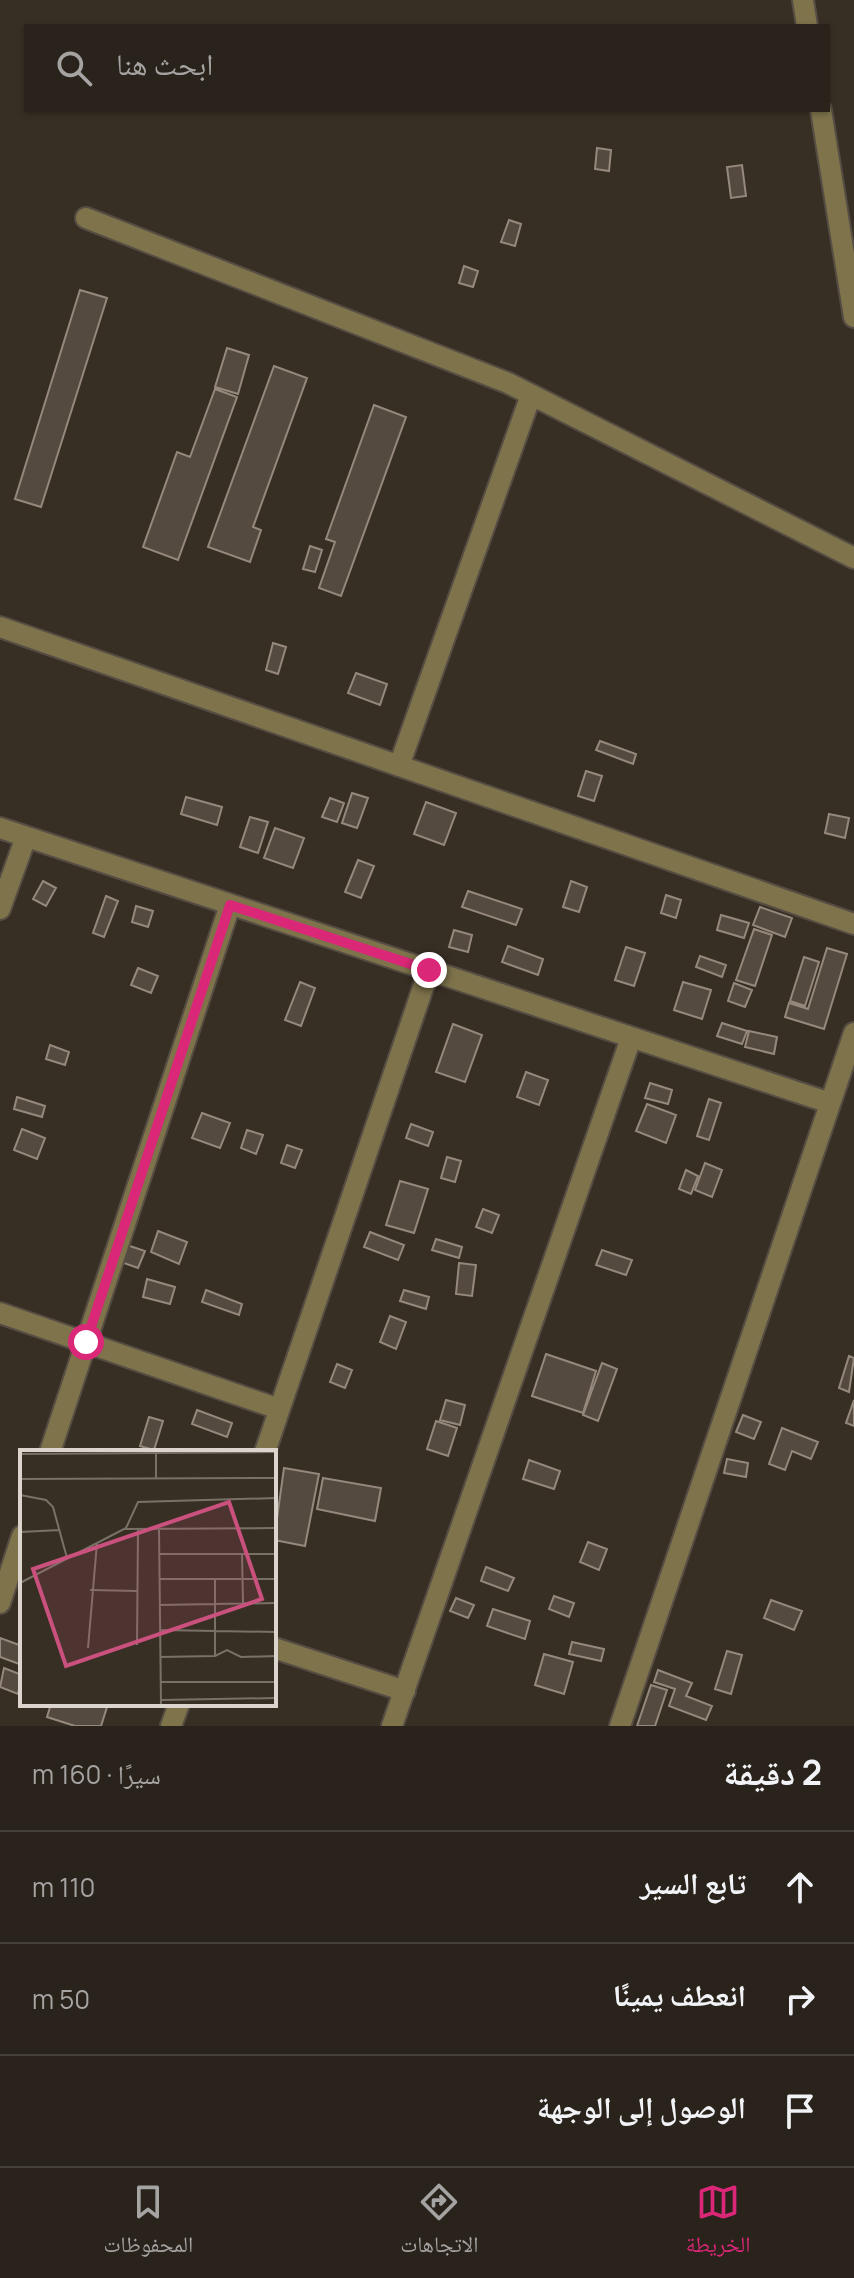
<!DOCTYPE html>
<html lang="ar">
<meta charset="utf-8">
<style>
body{margin:0;font-family:Manrope,"Noto Naskh Arabic",sans-serif;background:#362f28;color:#f1f3f6;direction:rtl}
.stop{position:absolute;width:24px;height:24px;margin:-18px;border:6px solid #db2777;border-radius:50%;background:#fff}
.stop.end{background:#db2777;border-color:#fff;box-shadow:0 2px 8px #0008}
.list{margin:0;padding:0;list-style:none}
h2{display:flex;justify-content:space-between;align-items:center;height:104px;margin:0;padding:0 32px;font-size:34px}
h2 small{font-size:26px;font-weight:400;color:#a5a4a3}
.list li{display:grid;grid-template-columns:52px 1fr auto;gap:24px;align-items:center;box-sizing:border-box;height:112px;padding:0 32px;border-top:2px solid #46403a}
.list b{display:block;font-size:30px;white-space:nowrap}
.list em{font-size:26px;font-style:normal;color:#a5a4a3}
.icon{flex:none;width:44px;height:44px;fill:none;stroke:currentColor;stroke-width:2;stroke-linecap:round;stroke-linejoin:round}
.map{position:relative;flex:none;width:854px;height:1726px;overflow:hidden;direction:ltr}
.search{position:absolute;background:#2a231b;box-shadow:0 2px 6px #0004;left:24px;right:24px;top:24px;height:88px;display:flex;align-items:center;gap:20px;box-sizing:border-box;padding:0 28px;border-radius:0px;color:#a5a4a3;font-size:30px}
.sheet{height:440px;background:#2a231b}
nav{display:flex;justify-content:space-around;align-items:center;box-sizing:border-box;height:112px;border-top:2px solid #46403a;background:#2a231b;font-size:22px;color:#a5a4a3}
nav a{display:grid;justify-items:center;gap:4px}
nav .on{color:#db2777}
.map>svg:first-child{display:block}
.building{fill:#544a3f;stroke:#94897c;stroke-width:2}
.lines{fill:none;stroke-linecap:round;stroke-linejoin:round}
.minor-casing{stroke:#554d43;stroke-width:24}
.minor{stroke:#7e734b;stroke-width:20}
.route{stroke:#db2777;stroke-width:10}
.inset-road{fill:none;stroke:#797168;stroke-width:2}
.view{fill:#ca517e;fill-opacity:0.15;stroke:#ca517e;stroke-width:4}
.inset-edge{fill:none;stroke:#dbd5ce;stroke-width:4}
</style>
<div class="map">
<svg width="854" height="1726" viewBox="0 0 854 1726">
<rect width="100%" height="100%" fill="#382f24"/>
<path class="building" d="M597 148 611 150 609 171 595 169Z
M742 165 746 196 731 198 727 167Z
M509 220 521 224 515 246 501 242Z
M464 266 478 271 473 287 459 283Z
M80 290 107 298 41 507 15 499Z
M227 348 249 355 238 394 215 387Z
M274 366 307 378 253 527 261 530 250 562 208 547Z
M215 389 237 397 178 560 143 547 177 452 190 457Z
M374 405 406 417 341 596 319 588 335 542 326 539Z
M310 546 322 550 315 572 303 569Z
M273 643 286 647 278 674 266 670Z
M356 673 387 684 380 705 348 693Z
M600 741 636 754 633 764 596 750Z
M586 771 602 776 594 801 578 796Z
M352 793 368 798 357 828 342 823Z
M186 797 222 807 217 825 181 814Z
M330 798 344 803 337 822 322 817Z
M426 802 456 813 444 845 414 834Z
M829 814 849 818 845 838 825 833Z
M250 817 268 822 258 853 240 847Z
M275 828 304 838 293 868 264 858Z
M358 860 374 866 361 898 345 892Z
M43 881 56 888 46 906 33 899Z
M571 881 587 887 579 912 563 907Z
M468 891 522 909 516 925 462 907Z
M666 895 681 900 676 918 661 913Z
M106 896 118 901 104 937 93 933Z
M136 906 153 911 148 927 132 922Z
M760 907 792 918 785 937 753 925Z
M721 915 749 923 744 938 717 930Z
M754 929 772 935 755 986 736 980Z
M454 930 472 935 468 952 449 947Z
M508 946 543 959 538 975 502 962Z
M626 947 645 953 634 986 615 980Z
M827 948 847 954 824 1029 785 1017 789 1003 808 1009Z
M700 956 726 965 722 977 696 967Z
M804 957 819 962 805 1006 790 1001Z
M138 968 158 976 151 993 131 985Z
M300 982 315 988 301 1026 285 1020Z
M683 982 711 990 702 1019 674 1010Z
M734 983 752 990 745 1007 728 1001Z
M722 1023 747 1031 742 1044 717 1036Z
M453 1024 482 1035 465 1082 436 1072Z
M749 1031 777 1037 774 1054 745 1047Z
M50 1045 69 1052 65 1065 46 1059Z
M526 1072 548 1080 539 1105 517 1097Z
M650 1083 672 1090 668 1104 645 1098Z
M17 1097 45 1106 42 1117 14 1109Z
M709 1099 721 1103 709 1140 697 1136Z
M647 1104 676 1115 666 1143 636 1131Z
M202 1113 230 1123 220 1148 192 1138Z
M411 1124 433 1132 428 1146 406 1138Z
M22 1129 45 1138 37 1159 14 1150Z
M247 1130 263 1135 256 1154 241 1148Z
M287 1145 302 1150 295 1168 281 1163Z
M447 1157 461 1161 455 1182 441 1178Z
M705 1163 722 1170 712 1197 695 1190Z
M686 1170 698 1176 691 1194 679 1189Z
M400 1181 428 1189 414 1233 386 1225Z
M483 1209 499 1215 492 1233 476 1227Z
M158 1231 187 1242 179 1264 151 1252Z
M370 1232 404 1245 398 1260 364 1247Z
M436 1239 462 1247 459 1258 432 1250Z
M124 1244 145 1251 138 1268 118 1261Z
M602 1250 632 1260 626 1275 596 1265Z
M459 1263 476 1265 472 1296 456 1294Z
M147 1279 175 1287 170 1304 143 1297Z
M206 1290 242 1304 239 1315 202 1302Z
M404 1290 429 1297 426 1309 400 1301Z
M390 1316 406 1322 396 1349 380 1342Z
M546 1354 596 1371 583 1413 532 1396Z
M849 1356 854 1358 849 1392 839 1388Z
M602 1363 617 1369 598 1421 583 1415Z
M337 1364 352 1370 345 1388 330 1382Z
M446 1400 465 1405 460 1425 440 1420Z
M854 1400V1426L846 1423Z
M197 1410 232 1423 227 1437 192 1424Z
M743 1415 761 1422 754 1439 736 1432Z
M149 1417 163 1421 154 1450 140 1446Z
M436 1421 457 1428 448 1456 427 1449Z
M782 1428 818 1442 811 1459 792 1451 785 1470 769 1464Z
M727 1459 748 1463 746 1477 724 1473Z
M529 1460 560 1471 554 1489 523 1479Z
M284 1468 319 1474 305 1546 274 1540Z
M323 1478 381 1488 375 1521 317 1509Z
M588 1542 607 1549 599 1570 580 1562Z
M486 1567 514 1578 508 1591 481 1581Z
M554 1596 574 1603 569 1617 549 1609Z
M456 1598 474 1605 468 1618 450 1611Z
M771 1600 802 1611 794 1630 764 1618Z
M493 1609 530 1621 525 1639 487 1626Z
M0 1638 22 1646V1665L0 1657Z
M572 1642 604 1649 601 1661 569 1654Z
M727 1651 742 1655 731 1694 715 1689Z
M544 1654 573 1662 564 1694 535 1685Z
M4 1668 22 1675 18 1694 0 1687Z
M658 1670 692 1683 686 1696 712 1706 706 1720 669 1706 675 1689 654 1682Z
M651 1685 667 1690 655 1726H637Z
M51 1704H108L101 1726H75L47 1717Z"/>
<g class="lines">
<g class="minor-casing">
<path id="minor" d="M803 0 807 26
M821 110 854 317
M86 218 508 383 854 558
M0 627 854 924
M399 766 531 395
M0 828 830 1103
M0 909 26 837
M0 1313 279 1409
M50 1452 230 905
M265 1452 429 970
M0 1603 22 1536
M274 1648 405 1691
M171 1726 179 1704
M392 1726 631 1038
M620 1726 854 1033"/>
</g>
<use href="#minor" class="minor"/>
</g>
<g class="lines">
<path class="route" d="M86 1342 230 905 429 970"/>
</g>
<g transform="translate(20 1450)">
<rect width="256" height="256" fill="#382f24"/>
<path class="inset-road" d="M136 2V29M0 4 256 2M0 29 256 28M0 45 26 50 33 57 47 108M105 79 256 78M139 79 141 255M0 82 40 80M139 104H256M222 104 223 153M140 129H256M195 129V206M0 133 106 78 118 52 256 48M70 140 117 141M140 155 256 153M140 180 256 182M117 195 118 79M68 198 77 93M140 207 195 206 207 200 221 207 256 206M141 232H256M141 250 256 248"/>
<path class="view" d="M209 52 242 149 46 216 13 119Z"/>
<rect width="256" height="256" class="inset-edge"/>
</g>
</svg>
<div class="stop" style="left:86px;top:1342px"></div>
<div class="stop end" style="left:429px;top:970px"></div>
<div class="search"><svg class="icon" aria-label="search" viewBox="0 0 24 24"><circle cx="10" cy="10" r="6"/><path d="M15 15l6 6"/></svg>ابحث هنا</div>
</div>
<section class="sheet">
<h2>2 دقيقة<small>سيرًا · 160 m</small></h2>
<ul class="list">
<li><svg class="icon" aria-label="ahead" viewBox="0 0 24 24"><path d="M12 20V5M6 11l6-6 6 6"/></svg><div><b>تابع السير</b></div><em>110 m</em></li>
<li><svg class="icon" aria-label="right" viewBox="0 0 24 24"><path d="M7 20v-9h11M14 6l5 5-5 5"/></svg><div><b>انعطف يمينًا</b></div><em>50 m</em></li>
<li><svg class="icon" aria-label="arrive" viewBox="0 0 24 24"><path d="M6 21V4h12l-3 4 3 4H6"/></svg><div><b>الوصول إلى الوجهة</b></div></li>
</ul>
</section>
<nav>
<a class="on"><svg class="icon" aria-label="map" viewBox="0 0 24 24"><path d="M3 6l6-2 6 2 6-2v14l-6 2-6-2-6 2zM9 4v14M15 6v14"/></svg>الخريطة</a>
<a><svg class="icon" aria-label="directions" viewBox="0 0 24 24"><path d="M12 3l9 9-9 9-9-9zM9 14v-3h6M13 9l2 2-2 2"/></svg>الاتجاهات</a>
<a><svg class="icon" aria-label="saved" viewBox="0 0 24 24"><path d="M7 4h10v16l-5-4-5 4z"/></svg>المحفوظات</a>
</nav>
